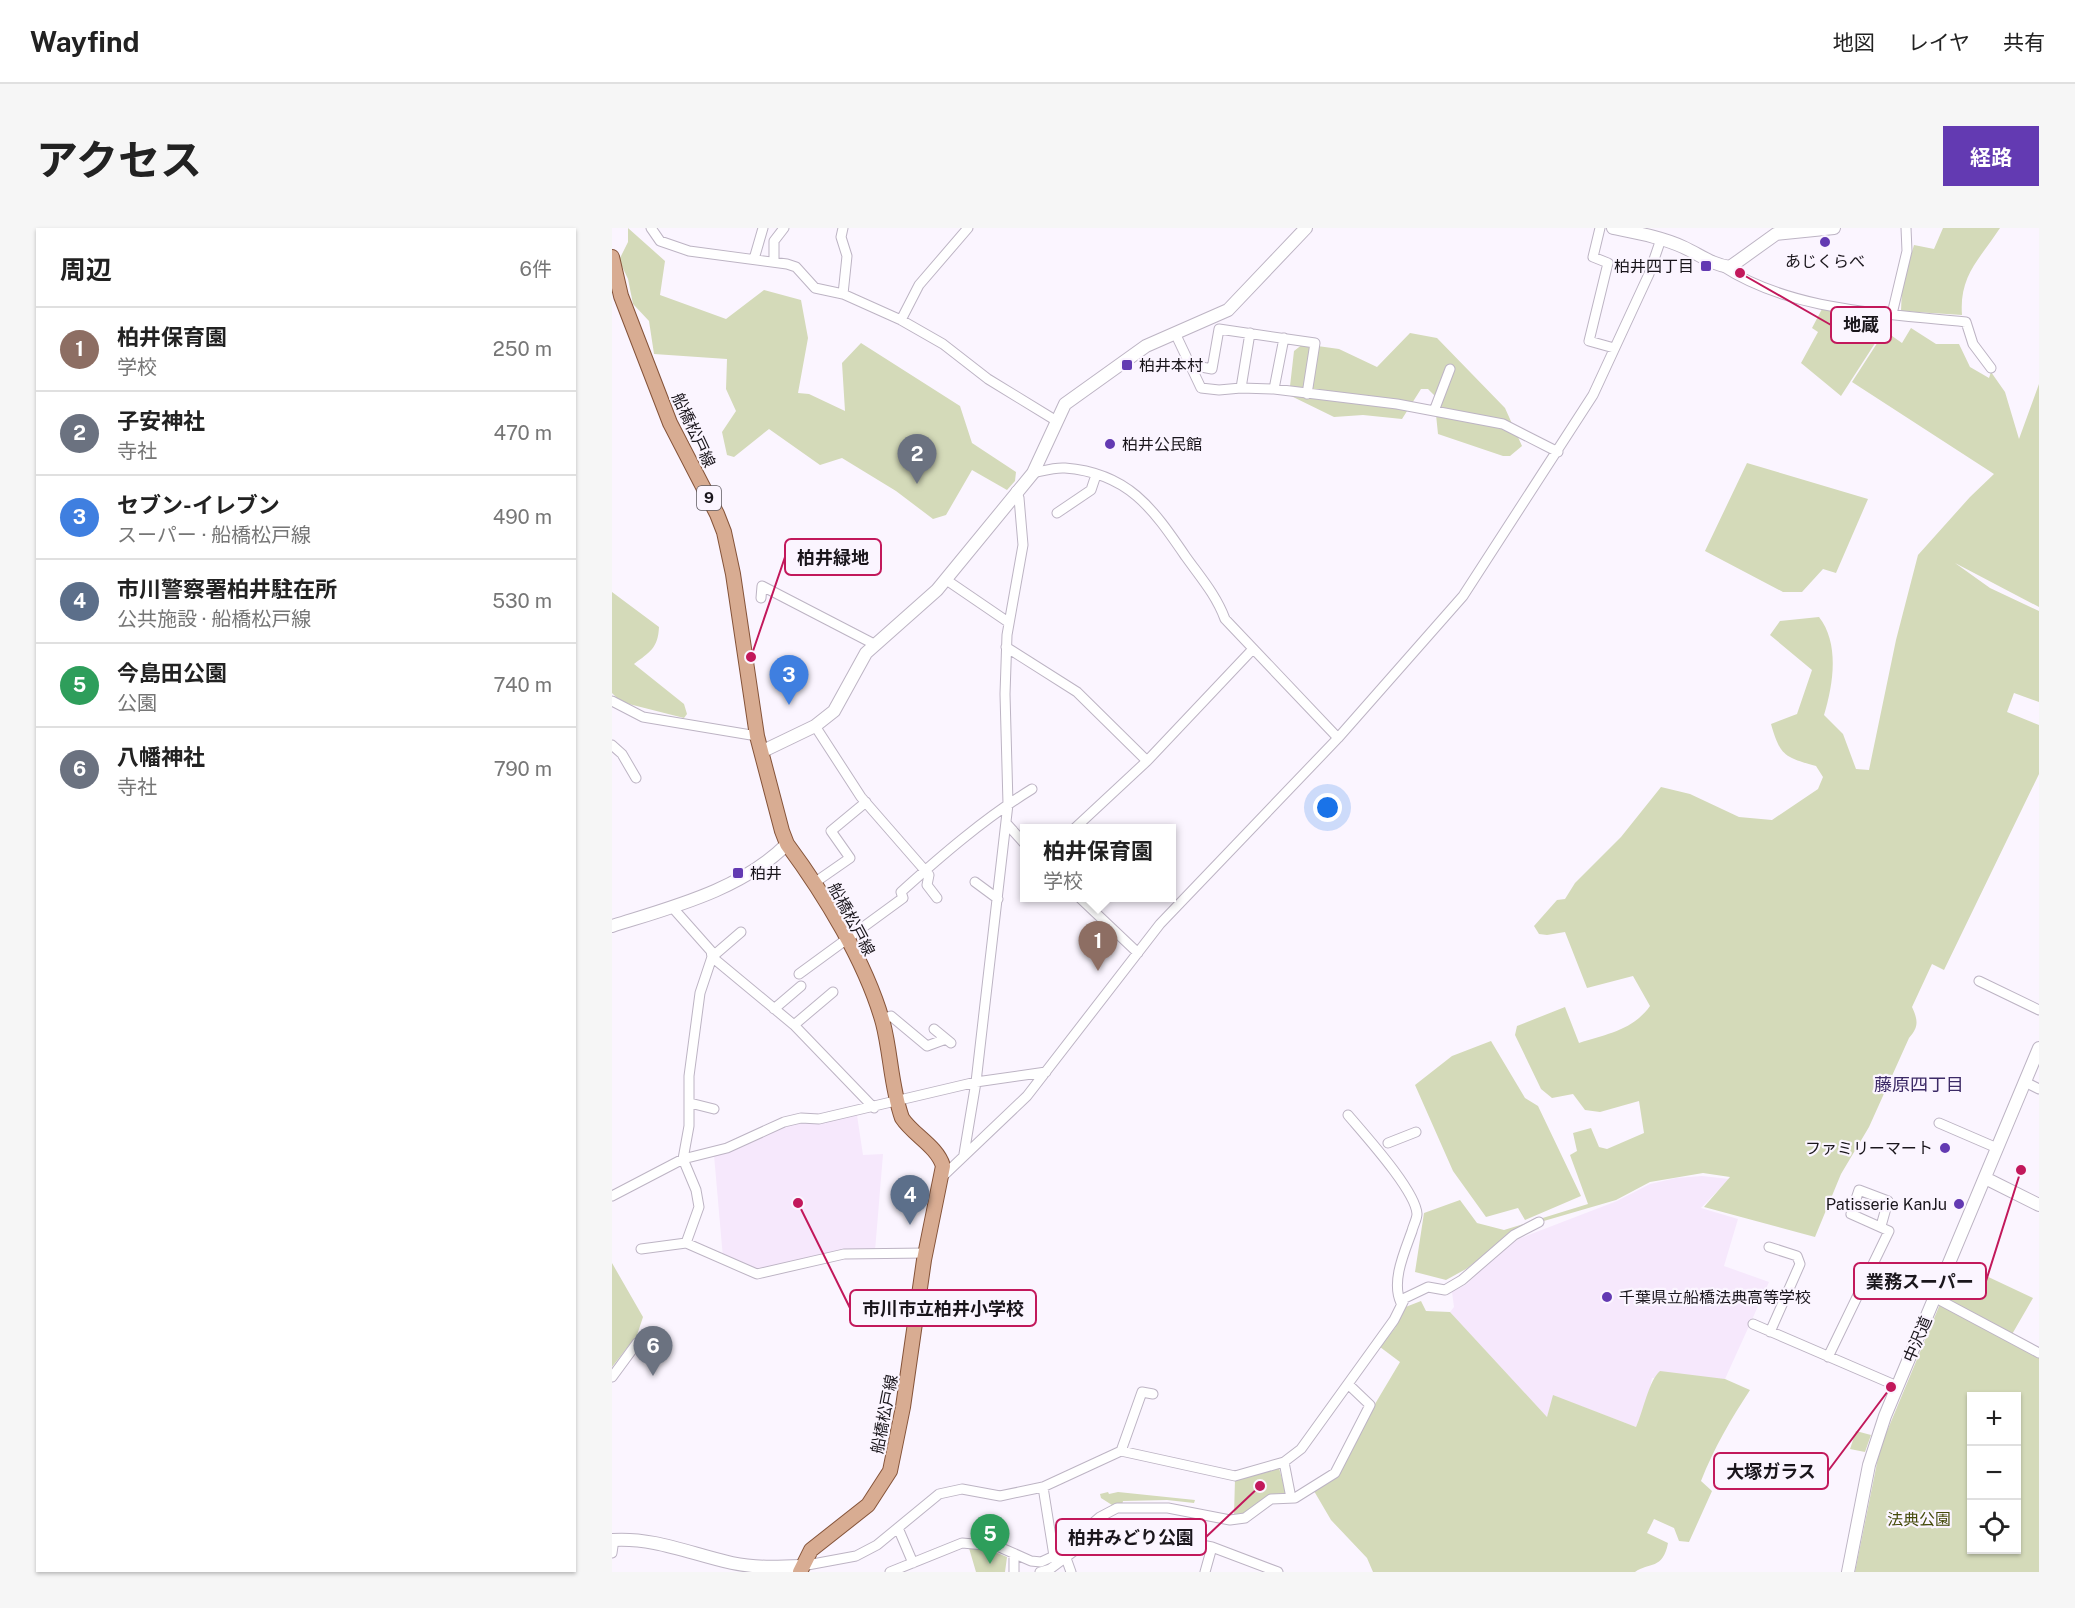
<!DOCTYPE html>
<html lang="ja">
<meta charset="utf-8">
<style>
body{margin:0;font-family:"Public Sans","Noto Sans JP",sans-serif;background:#f6f6f6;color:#222}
.controls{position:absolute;right:18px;bottom:18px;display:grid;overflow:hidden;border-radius:0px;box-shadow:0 2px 4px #0004}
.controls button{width:54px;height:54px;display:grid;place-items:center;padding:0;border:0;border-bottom:2px solid #e0e0e0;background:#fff;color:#222;font:30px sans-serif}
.you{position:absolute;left:716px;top:580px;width:21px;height:21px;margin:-15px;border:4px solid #fff;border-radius:50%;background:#1a73e8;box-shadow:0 0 0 9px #1a73e833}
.badge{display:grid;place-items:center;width:39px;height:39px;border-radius:50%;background:#633ab2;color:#fff;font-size:20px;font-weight:700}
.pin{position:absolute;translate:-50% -50px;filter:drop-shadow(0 2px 3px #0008)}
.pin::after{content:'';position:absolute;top:32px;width:21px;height:18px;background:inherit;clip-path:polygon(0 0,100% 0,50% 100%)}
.popup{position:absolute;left:408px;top:596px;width:156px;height:78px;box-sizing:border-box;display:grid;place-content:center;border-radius:0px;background:#fff;filter:drop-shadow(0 2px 4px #0005);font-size:20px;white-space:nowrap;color:#767676}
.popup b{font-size:22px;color:#222}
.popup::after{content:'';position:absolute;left:50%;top:100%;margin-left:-12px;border:12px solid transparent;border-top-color:#fff}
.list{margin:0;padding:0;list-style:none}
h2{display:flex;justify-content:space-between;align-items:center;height:78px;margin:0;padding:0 24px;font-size:26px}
h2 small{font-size:20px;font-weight:400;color:#767676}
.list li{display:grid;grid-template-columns:39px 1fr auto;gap:18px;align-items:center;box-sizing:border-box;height:84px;padding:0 24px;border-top:2px solid #e0e0e0}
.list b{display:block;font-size:22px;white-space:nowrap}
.list p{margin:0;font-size:20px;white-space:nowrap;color:#767676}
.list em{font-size:20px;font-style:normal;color:#767676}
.icon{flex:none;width:33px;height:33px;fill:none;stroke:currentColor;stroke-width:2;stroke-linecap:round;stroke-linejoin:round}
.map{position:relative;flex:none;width:1427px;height:1344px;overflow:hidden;border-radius:0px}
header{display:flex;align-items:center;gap:36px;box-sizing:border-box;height:84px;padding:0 30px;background:#fff;border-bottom:2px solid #e0e0e0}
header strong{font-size:28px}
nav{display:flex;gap:33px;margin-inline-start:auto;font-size:21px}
.intro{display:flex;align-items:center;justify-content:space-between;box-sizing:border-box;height:144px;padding:0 36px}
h1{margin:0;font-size:42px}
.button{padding:15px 27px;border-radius:0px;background:#633ab2;color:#fff;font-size:21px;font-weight:700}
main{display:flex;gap:36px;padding:0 36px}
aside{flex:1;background:#fff;border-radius:0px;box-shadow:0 2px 4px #0004}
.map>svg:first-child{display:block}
.education{fill:#f6e8fc}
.green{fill:#d4dab9;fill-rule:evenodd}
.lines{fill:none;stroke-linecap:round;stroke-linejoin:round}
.street-casing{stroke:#bdb4c4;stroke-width:11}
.secondary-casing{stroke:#bdb4c4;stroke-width:14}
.primary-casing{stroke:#855339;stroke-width:16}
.street{stroke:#fff;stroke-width:9}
.secondary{stroke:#fff;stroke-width:12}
.primary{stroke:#d8ac92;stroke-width:14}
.poi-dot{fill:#633ab2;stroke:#fbf5ff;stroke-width:2}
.labels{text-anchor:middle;stroke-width:4.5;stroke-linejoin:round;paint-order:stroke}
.shield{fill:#fbf5ff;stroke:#5e5960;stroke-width:1.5}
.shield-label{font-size:15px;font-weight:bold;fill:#1a161c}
.poi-label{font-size:16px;fill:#1a161c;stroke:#fbf5ff;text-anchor:start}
.street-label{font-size:16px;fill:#1a161c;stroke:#fbf5ff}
.park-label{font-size:16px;fill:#454b0b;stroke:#fbf5ff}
.neighbourhood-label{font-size:18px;fill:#3c2a66;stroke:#fbf5ff}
.leader{fill:none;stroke:#c2185b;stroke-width:2}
.callout-dot{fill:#c2185b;stroke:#fbf5ff;stroke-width:2}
.callout{fill:#fbf5ff;stroke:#c2185b;stroke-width:2}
.callout-label{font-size:18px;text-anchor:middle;font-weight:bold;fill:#1a161c}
</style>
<header>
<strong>Wayfind</strong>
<nav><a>地図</a><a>レイヤ</a><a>共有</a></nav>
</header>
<div class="intro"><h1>アクセス</h1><a class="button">経路</a></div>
<main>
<aside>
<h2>周辺<small>6件</small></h2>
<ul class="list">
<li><span class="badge" style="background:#8d6e63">1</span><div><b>柏井保育園</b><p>学校</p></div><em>250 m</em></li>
<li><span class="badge" style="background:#6b7280">2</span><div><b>子安神社</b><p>寺社</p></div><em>470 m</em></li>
<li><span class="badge" style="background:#3f7fe0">3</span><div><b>セブン-イレブン</b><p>スーパー · 船橋松戸線</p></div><em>490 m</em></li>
<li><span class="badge" style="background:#5c6f8a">4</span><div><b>市川警察署柏井駐在所</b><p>公共施設 · 船橋松戸線</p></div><em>530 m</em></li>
<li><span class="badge" style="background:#2e9e5b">5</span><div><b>今島田公園</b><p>公園</p></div><em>740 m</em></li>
<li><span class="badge" style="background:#6b7280">6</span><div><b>八幡神社</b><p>寺社</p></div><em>790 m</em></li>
</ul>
</aside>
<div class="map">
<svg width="1427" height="1344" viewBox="0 0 1427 1344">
<rect width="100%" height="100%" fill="#fbf5ff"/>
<path class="education" d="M245 887 251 927 271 926 263 1023 144 1043 111 1030 102 927 141 914 169 898Z
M1090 948 1117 951 1089 980 1126 991 1112 1038 1157 1054 1113 1151 1040 1150 1035 1174 1024 1199 942 1168 935 1189 845 1092 838 1084 842 1079 840 1064 855 1056 866 1044 906 1011 1005 973 1038 956 1064 950Z"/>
<path class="green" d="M16 0 53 33 48 67 114 91 152 62 189 72 196 110 186 165 197 166 233 183 230 135 249 115 348 178 360 215 404 244 403 253 395 262 360 242 334 287 321 291 284 263 230 230 208 237 157 201 122 229 115 227 110 204 124 183 114 161 115 131 42 126 37 93 21 76 16 51 7 32 16 14Z
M1331 0H1388C1368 31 1347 47 1350 87L1289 83 1290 59 1302 17 1322 21Z
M1210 81 1280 89 1229 168 1189 135 1206 104 1200 100Z
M1299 100 1324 116H1347L1358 139 1377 150 1379 144 1393 164 1407 211 1427 156V379L1343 335 1378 360 1427 383V474L1402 465 1395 484 1427 497V546L1332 742 1320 736 1300 779C1306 792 1307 799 1297 810L1257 899 1229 946 1203 1009 1092 979 1118 949 1091 945 1038 954 1004 972 908 1000 854 1041 834 1052 803 1044 812 985 848 972 865 995 892 1002 976 976 958 927 965 923 961 905 979 900 987 919 995 921 1032 905 1027 873 988 884 973 882 961 866 940 870 929 861 903 807 905 798 953 779 967 815C995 806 1021 802 1038 778L1021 748 975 760 953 704 935 707 927 706 922 698 945 672 953 671 963 655 1009 609 1049 559 1078 566 1127 589 1160 592 1206 561 1211 549 1204 538C1173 529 1168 528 1159 496L1185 486 1200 442 1158 407 1168 393 1207 389C1228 416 1221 457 1212 487L1231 506 1244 541 1257 542 1284 412 1306 327 1358 269 1382 246 1240 154 1273 103 1290 115Z
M798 105 825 110 893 180 910 218 898 228H891L826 206 822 167 816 161H809L790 191 751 187 722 189 677 167 682 123 691 116 727 121 765 139Z
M1135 235 1256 271 1224 345 1211 341 1190 364H1171L1093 323Z
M0 364 47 399C46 420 38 424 22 436L72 476 75 486 72 490 9 474 0 465Z
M879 813 913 870 926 878 969 968 913 992 906 980 874 989 841 943 803 857 840 828Z
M0 1035 31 1089 25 1107 0 1139Z
M1353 1038 1421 1070 1399 1108 1338 1075Z
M809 1073 814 1083 838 1084 935 1189 941 1167 1024 1199C1031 1184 1037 1152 1048 1143L1113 1151 1138 1162C1119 1191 1102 1220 1089 1253L1100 1263 1077 1314 1067 1313 1062 1300 1042 1291 1035 1305 1056 1315C1051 1342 1037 1334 1023 1344H761L755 1330 719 1292 702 1263 727 1247 763 1176 788 1134 768 1119 783 1100 791 1080Z
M1328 1076 1427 1129V1344H1243L1268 1220ZM1360 1168H1404V1322H1360Z
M1244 1203 1259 1207 1253 1224 1238 1221Z
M667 1240 674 1265 651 1271 631 1286 622 1287 623 1251Z
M496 1264 497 1266 506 1264 583 1272 582 1275 555 1272 511 1273 510 1277H500L489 1270 488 1266Z
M357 1320 383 1324 395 1329 393 1344H364Z"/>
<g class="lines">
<g class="street-casing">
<path id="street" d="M39 0 48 13 77 23 175 36 184 39 203 60 231 66
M231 0 229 9 235 28 231 66 289 92 331 116 376 151 443 192
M988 0 981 29 996 35 977 113 1002 120
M142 31 151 0
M162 34V13L172 0
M1110 38C1181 84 1272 85 1354 94L1361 116 1379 140
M1280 86 1295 23 1294 0
M289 92 307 57 356 0
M563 105 589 160 607 162 629 160 662 161 785 176 891 196 946 224
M579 137 600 141 607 101 703 115 695 166
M629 160 638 105
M662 161 672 110
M822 183 838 141
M421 245C431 243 443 239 453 240 517 245 541 281 574 329 589 350 604 367 613 391L726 510
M445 285 479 262 484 247
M333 351 396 394
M149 370 150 358 262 416
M394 419 465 464 535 533 463 600
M0 473 31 489 145 508
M203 498 249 569 317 647 315 657 325 670
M0 517 10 526 24 550
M535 533 640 422
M394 595 412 615
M363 654 386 671
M202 655 238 630 219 603 254 574
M468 670 526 725
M60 679 99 723 100 729 88 765 77 848V898L71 931 84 962 87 979 74 1015
M129 704 100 729 182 797 262 880
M187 746 291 670 289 664C330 627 373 590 420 561
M1367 753 1427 782
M162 781 189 758
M270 791 279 788 315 818 334 811
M182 797 221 764
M322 801 339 815
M1413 854 1427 861
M78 875 102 881
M736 887C752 906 804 963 805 986 805 991 801 998 800 1003 792 1025 779 1054 789 1075
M1327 895 1385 920
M776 915 804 904
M352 926 364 854 396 576 393 466 395 407 411 317 407 270 404 263
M330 949 415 868 548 696 726 510 851 368 981 167 1037 46 1049 11
M0 968 71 931 115 920 172 894 189 890 207 891 364 854 434 844
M1157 1019 1185 1028 1188 1036 1158 1104
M29 1021 74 1015 145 1046 232 1026 314 1025
M1322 1069 1427 1125
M1141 1096 1285 1158
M1216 1129 1277 1003 1239 986 1247 962 1276 973 1269 998
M0 1149 25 1115
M509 1223 530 1164 541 1166
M672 1234 679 1270
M431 1259 442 1328
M286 1300 301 1335
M0 1325 2 1311
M454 1330 459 1344
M190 1338 244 1328 265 1317 327 1266 350 1261 388 1268 431 1259 509 1223 623 1248 672 1234 689 1221 782 1092 793 1070 816 1059 833 1062 850 1052 902 1007 927 994
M278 1344 350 1315 385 1318 419 1333 429 1334 442 1328 488 1289 505 1280H556L618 1292 633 1290 659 1271 683 1270 723 1245 758 1177 736 1156
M402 1344V1326
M428 1344 438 1341 485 1306 535 1301 569 1313 600 1319
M593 1344 600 1319 666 1344"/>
</g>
<g class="secondary-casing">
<path id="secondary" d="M1001 0C1025 5 1049 9 1071 19 1087 26 1100 37 1118 39L1164 6 1222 0
M149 524 203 498 222 483 254 425 325 362 421 245 453 176 534 118 616 82 694 0
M0 698C60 679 129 662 175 616
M1373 950 1427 977
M0 1312C42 1309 79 1326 120 1335 143 1340 166 1339 190 1338
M1236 1344 1257 1237 1273 1188 1427 820"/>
</g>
<g class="primary-casing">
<path id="primary" d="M0 29 9 68 58 195 105 286 112 304 121 346 145 508 170 603 175 616C212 666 254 734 271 795 279 826 279 859 290 890 301 907 325 918 331 938L312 1032 291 1179 278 1243 256 1277 199 1322 188 1344"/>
</g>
<use href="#street" class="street"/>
<use href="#secondary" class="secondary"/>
<use href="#primary" class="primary"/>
</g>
<g class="poi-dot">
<circle cx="1213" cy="14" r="6"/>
<rect x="1088" y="32" width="12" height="12" rx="3"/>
<rect x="509" y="131" width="12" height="12" rx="3"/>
<circle cx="498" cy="216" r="6"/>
<rect x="120" y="639" width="12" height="12" rx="3"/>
<circle cx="1333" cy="920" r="6"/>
<circle cx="1347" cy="976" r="6"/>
<circle cx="995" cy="1069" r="6"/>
</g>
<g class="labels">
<rect class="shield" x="85" y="258" width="24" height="24" rx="4.5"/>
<g class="shield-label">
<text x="97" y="275">9</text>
</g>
<g class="poi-label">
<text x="1213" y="39" text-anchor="middle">あじくらべ</text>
<text x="1082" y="44" text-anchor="end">柏井四丁目</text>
<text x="527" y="143">柏井本村</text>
<text x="510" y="222">柏井公民館</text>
<text x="138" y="651">柏井</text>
<text x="1321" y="926" text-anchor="end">ファミリーマート</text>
<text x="1335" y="982" text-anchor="end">Patisserie KanJu</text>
<text x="1007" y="1075">千葉県立船橋法典高等学校</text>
</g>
<g class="street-label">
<text transform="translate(82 202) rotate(65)" y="6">船橋松戸線</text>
<text transform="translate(240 691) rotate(62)" y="6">船橋松戸線</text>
<text transform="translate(1305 1111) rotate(-67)" y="6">中沢道</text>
<text transform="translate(272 1186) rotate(-79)" y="6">船橋松戸線</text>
</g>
<g class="park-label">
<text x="1307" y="1297">法典公園</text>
</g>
<g class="neighbourhood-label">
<text x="1307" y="863">藤原四丁目</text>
</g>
</g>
<path class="leader" d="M1128 45L1219 97M139 429L173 329M1409 942L1374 1053M186 975L238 1080M1279 1159L1216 1243M648 1258L594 1309"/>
<g class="callout-dot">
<circle cx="1128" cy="45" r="6"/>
<circle cx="139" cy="429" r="6"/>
<circle cx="1409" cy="942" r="6"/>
<circle cx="186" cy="975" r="6"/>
<circle cx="1279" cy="1159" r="6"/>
<circle cx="648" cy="1258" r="6"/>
</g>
<g class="callout">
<rect x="1219" y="79" width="60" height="36" rx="6"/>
<rect x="173" y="311" width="96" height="36" rx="6"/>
<rect x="1242" y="1035" width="132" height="36" rx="6"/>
<rect x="238" y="1062" width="186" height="36" rx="6"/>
<rect x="1102" y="1225" width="114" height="36" rx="6"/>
<rect x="444" y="1291" width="150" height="36" rx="6"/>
</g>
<g class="callout-label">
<text x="1249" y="103">地蔵</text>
<text x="221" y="336">柏井緑地</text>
<text x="1308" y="1060">業務スーパー</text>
<text x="331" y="1087">市川市立柏井小学校</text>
<text x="1159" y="1250">大塚ガラス</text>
<text x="519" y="1316">柏井みどり公園</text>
</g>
</svg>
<div class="controls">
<button>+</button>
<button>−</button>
<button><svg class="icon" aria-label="locate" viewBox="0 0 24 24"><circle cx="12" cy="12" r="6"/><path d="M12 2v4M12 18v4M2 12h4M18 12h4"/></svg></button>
</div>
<div class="you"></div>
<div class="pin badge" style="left:486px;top:743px;background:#8d6e63">1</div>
<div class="popup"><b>柏井保育園</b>学校</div>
<div class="pin badge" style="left:305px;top:256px;background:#6b7280">2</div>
<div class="pin badge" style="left:177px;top:477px;background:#3f7fe0">3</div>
<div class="pin badge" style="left:298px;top:997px;background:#5c6f8a">4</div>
<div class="pin badge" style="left:378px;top:1336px;background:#2e9e5b">5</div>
<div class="pin badge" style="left:41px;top:1148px;background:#6b7280">6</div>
</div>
</main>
